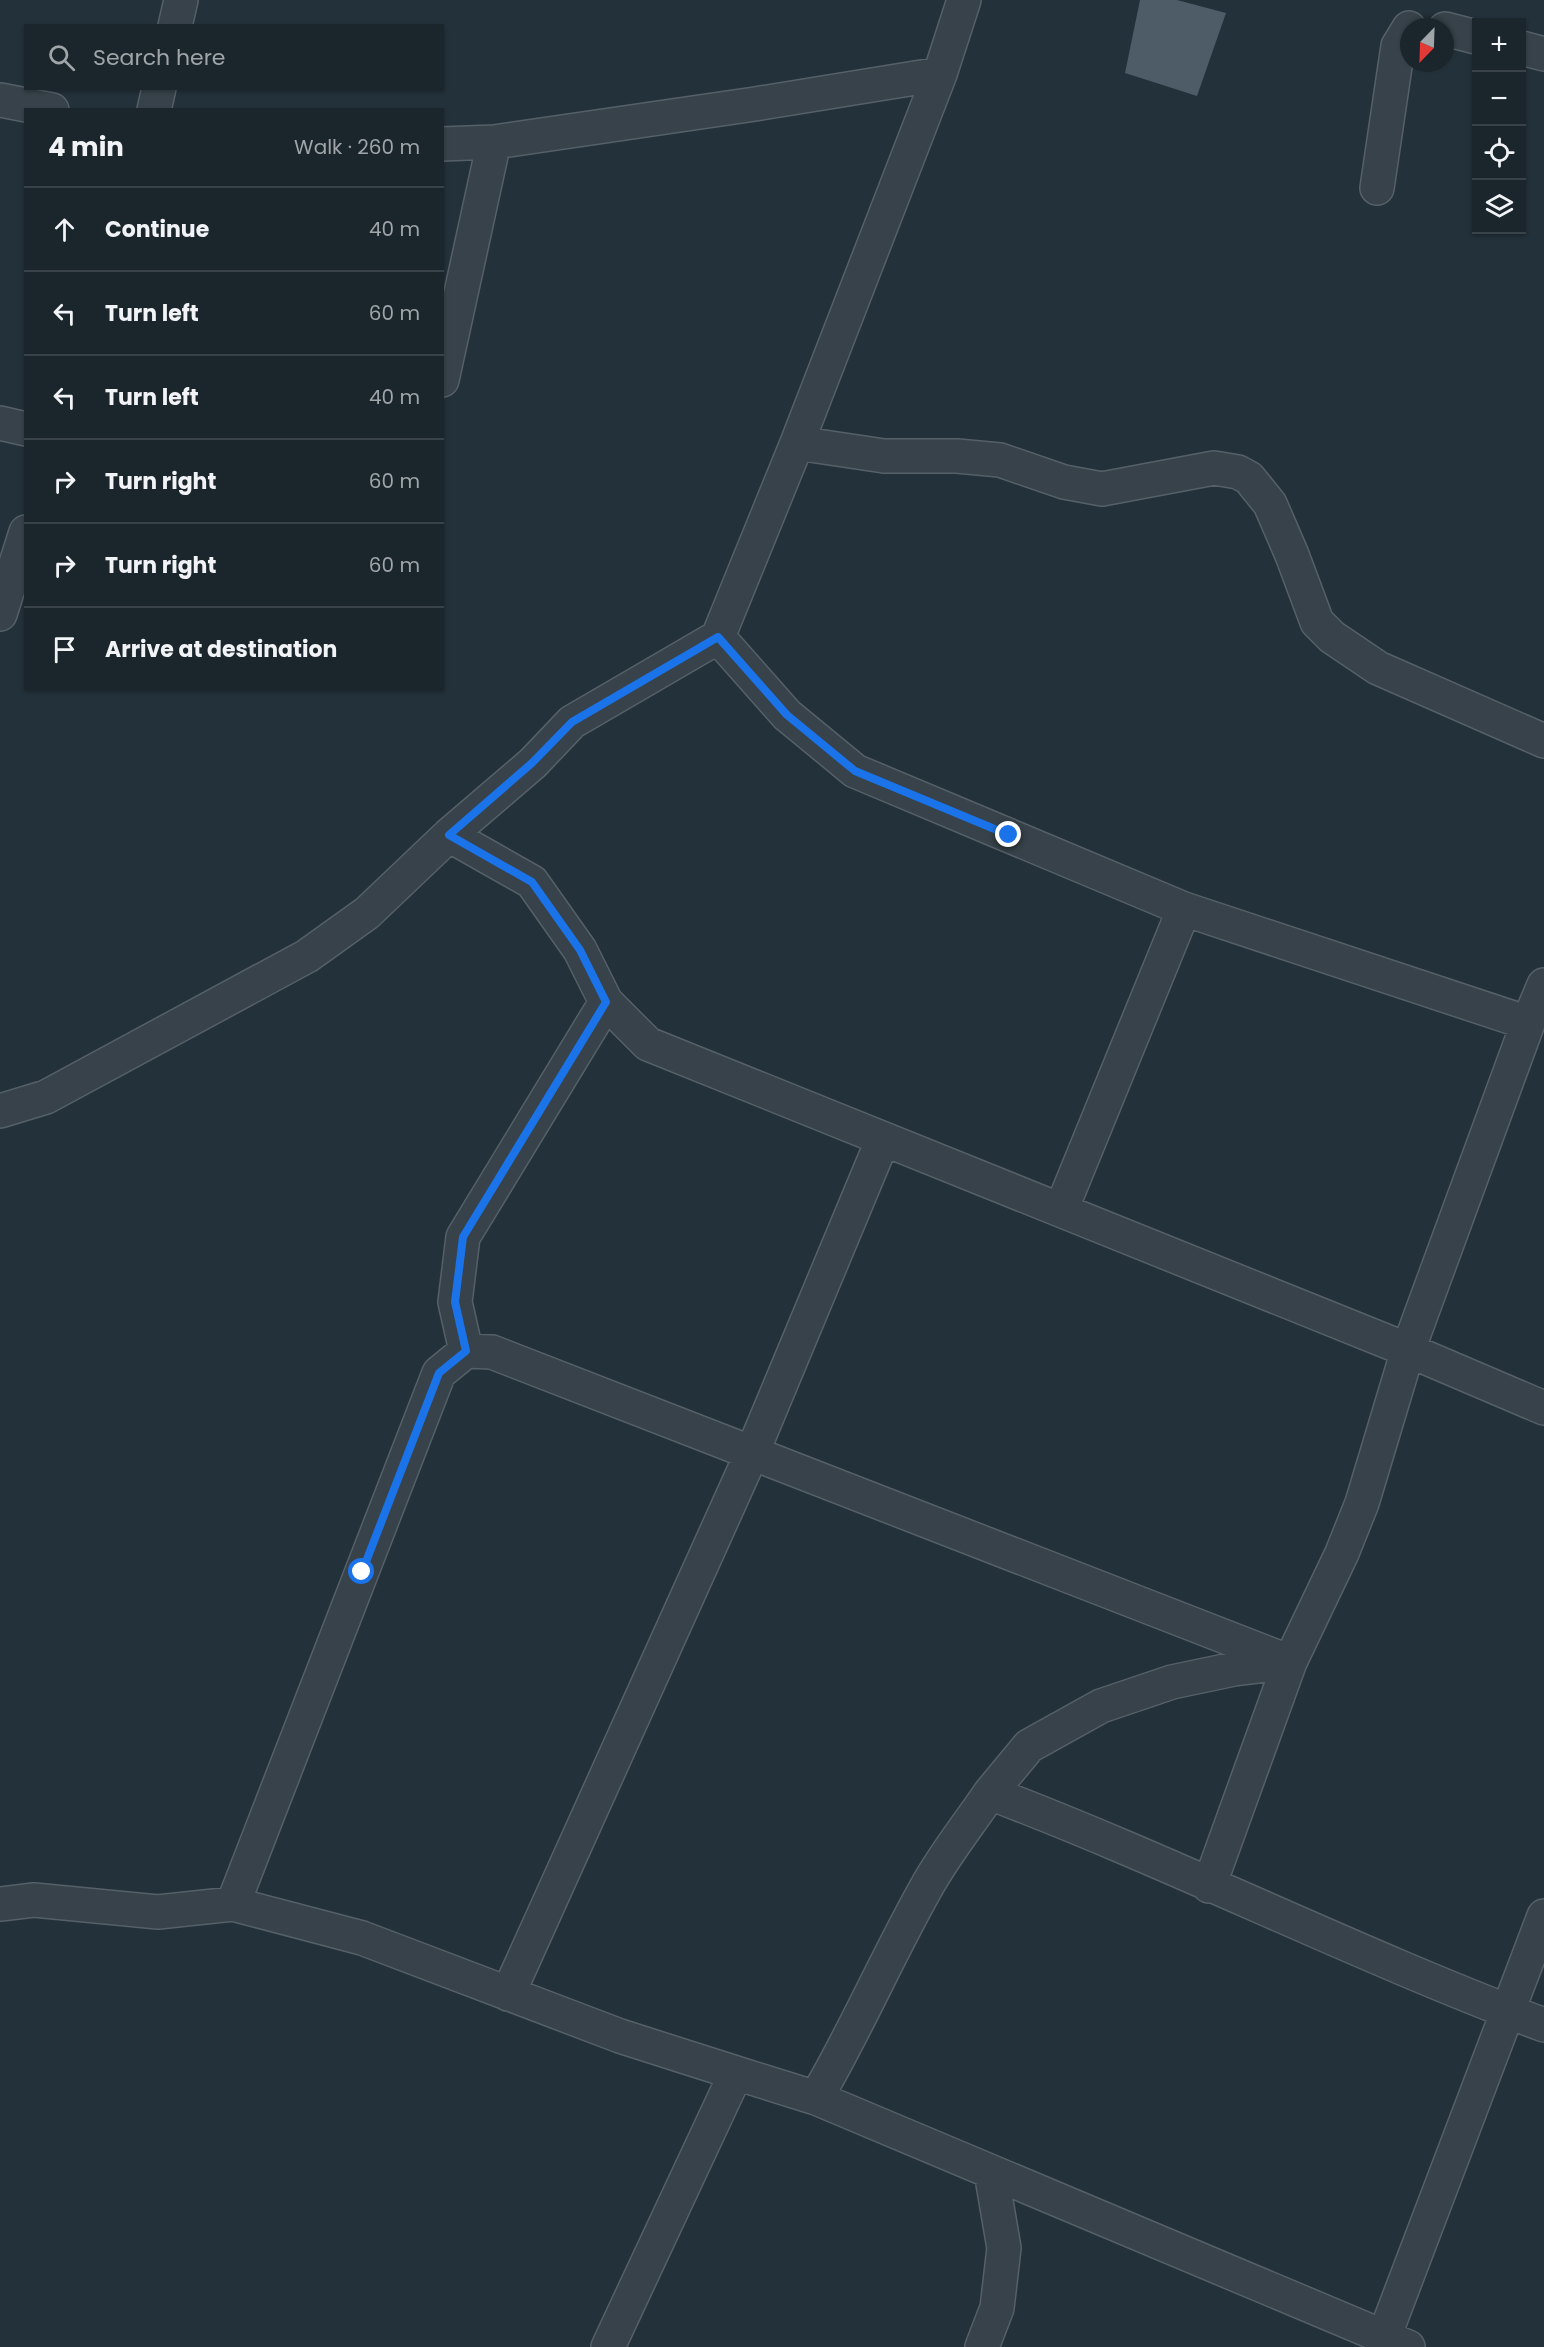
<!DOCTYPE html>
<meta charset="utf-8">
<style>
body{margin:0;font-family:Poppins,sans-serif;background:#273138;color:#f1f3f6}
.controls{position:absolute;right:18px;top:18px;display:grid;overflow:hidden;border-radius:0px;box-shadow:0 2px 4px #0004}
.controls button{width:54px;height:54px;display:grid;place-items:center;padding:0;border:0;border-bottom:2px solid #384248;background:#1a252c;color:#f1f3f6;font:30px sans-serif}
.compass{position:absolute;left:1400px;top:18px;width:54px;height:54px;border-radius:50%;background:#1a252c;box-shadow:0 2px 4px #0004;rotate:203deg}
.stop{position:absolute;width:18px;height:18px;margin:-14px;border:4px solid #1a73e8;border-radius:50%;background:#fff}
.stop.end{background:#1a73e8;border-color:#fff;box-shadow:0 2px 6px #0008}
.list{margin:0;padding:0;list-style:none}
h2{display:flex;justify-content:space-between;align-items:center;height:78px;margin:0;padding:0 24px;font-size:26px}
h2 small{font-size:20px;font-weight:400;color:#9fa5a9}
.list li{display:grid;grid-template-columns:39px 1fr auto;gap:18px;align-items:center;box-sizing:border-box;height:84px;padding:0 24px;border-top:2px solid #384248}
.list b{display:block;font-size:22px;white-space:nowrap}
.list em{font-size:20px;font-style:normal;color:#9fa5a9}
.icon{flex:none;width:33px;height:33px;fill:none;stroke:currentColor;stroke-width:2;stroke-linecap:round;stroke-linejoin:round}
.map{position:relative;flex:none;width:1544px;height:2347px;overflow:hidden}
.search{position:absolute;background:#1a252c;box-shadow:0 2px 4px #0004;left:24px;top:24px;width:420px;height:66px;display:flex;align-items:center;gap:15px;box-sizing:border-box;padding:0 21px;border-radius:0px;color:#9fa5a9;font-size:22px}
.panel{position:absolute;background:#1a252c;box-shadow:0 2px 4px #0004;left:24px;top:108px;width:420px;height:582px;border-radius:0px}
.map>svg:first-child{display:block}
.building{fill:#4e5c68}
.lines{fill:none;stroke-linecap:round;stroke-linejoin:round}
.minor-casing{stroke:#556068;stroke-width:36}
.minor{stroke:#37424a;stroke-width:33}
.route{stroke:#1a73e8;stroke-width:8}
</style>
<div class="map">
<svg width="1544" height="2347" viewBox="0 0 1544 2347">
<rect width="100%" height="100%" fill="#23313a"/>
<path class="building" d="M1140 0H1177L1226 13 1197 96 1125 73Z"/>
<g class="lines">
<g class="minor-casing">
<path id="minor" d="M964 0 940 74 797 443 718 637 787 715 855 771 1184 909 1528 1023
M175 26 181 0
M1445 29 1476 37
M1522 48 1544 54
M0 100 52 110
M154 110 159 88
M442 144 494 142 755 104 940 74
M1377 188 1398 46 1409 28
M442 380 494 142
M0 423 26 429
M797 443 884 456H957L1000 460 1064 482 1102 489 1214 468 1238 472 1249 478 1270 504 1292 555 1317 622 1332 637 1378 668 1544 741
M0 614 26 532
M449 835 532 882 580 950 606 1002 648 1044 1408 1350 1544 1408
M0 1111 46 1097 307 956 367 913 449 835 533 763 572 722 718 637
M1061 1210 1184 909
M466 1351 455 1302 463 1237 606 1002
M990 1793 1029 1746 1101 1706 1172 1682 1234 1669 1290 1662 1342 1553 1362 1503 1408 1350 1528 1023 1544 985
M0 1904 34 1900 158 1912 233 1904 362 1938 620 2036 736 2073
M233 1904 439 1373 466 1351 492 1352 1290 1662 1209 1886
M508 1994 752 1453 883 1139
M816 2098C856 2030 887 1957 926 1888 944 1855 969 1824 990 1793 1177 1864 1357 1955 1544 2025
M1384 2337 1544 1916
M608 2347 736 2073 816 2098 1408 2347
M982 2347 997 2308 1004 2248 991 2172"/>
</g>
<use href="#minor" class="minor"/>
</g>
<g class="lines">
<path class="route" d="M362 1572 439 1373 466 1351 455 1302 463 1237 606 1002 580 950 532 882 449 835 532 763 572 722 718 637 787 715 855 771 1009 835"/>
</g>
</svg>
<div class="controls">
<button>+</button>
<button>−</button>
<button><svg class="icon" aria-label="locate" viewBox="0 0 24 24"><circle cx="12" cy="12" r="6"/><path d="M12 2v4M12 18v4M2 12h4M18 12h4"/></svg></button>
<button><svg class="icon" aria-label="layers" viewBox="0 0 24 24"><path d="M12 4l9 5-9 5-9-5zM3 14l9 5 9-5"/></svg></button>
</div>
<svg class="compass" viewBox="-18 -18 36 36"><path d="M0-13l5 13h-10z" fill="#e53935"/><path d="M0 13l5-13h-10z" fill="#9fa5a9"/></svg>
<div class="stop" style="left:362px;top:1572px"></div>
<div class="stop end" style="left:1009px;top:835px"></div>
<div class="search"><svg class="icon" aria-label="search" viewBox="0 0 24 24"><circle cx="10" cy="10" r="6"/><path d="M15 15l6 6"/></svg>Search here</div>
<section class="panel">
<h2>4 min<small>Walk · 260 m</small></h2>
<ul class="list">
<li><svg class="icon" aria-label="ahead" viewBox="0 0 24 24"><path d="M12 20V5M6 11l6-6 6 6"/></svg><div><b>Continue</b></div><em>40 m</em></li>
<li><svg class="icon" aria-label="left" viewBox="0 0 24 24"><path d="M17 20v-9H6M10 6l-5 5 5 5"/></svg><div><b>Turn left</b></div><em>60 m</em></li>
<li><svg class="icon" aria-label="left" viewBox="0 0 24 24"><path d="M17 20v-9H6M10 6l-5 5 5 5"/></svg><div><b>Turn left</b></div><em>40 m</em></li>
<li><svg class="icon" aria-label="right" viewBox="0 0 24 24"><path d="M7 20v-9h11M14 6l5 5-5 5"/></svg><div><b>Turn right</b></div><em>60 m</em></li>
<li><svg class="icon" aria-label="right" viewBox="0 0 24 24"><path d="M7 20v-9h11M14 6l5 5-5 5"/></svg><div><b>Turn right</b></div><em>60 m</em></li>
<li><svg class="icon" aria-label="arrive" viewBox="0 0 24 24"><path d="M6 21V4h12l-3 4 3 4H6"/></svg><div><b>Arrive at destination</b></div></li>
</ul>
</section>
</div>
